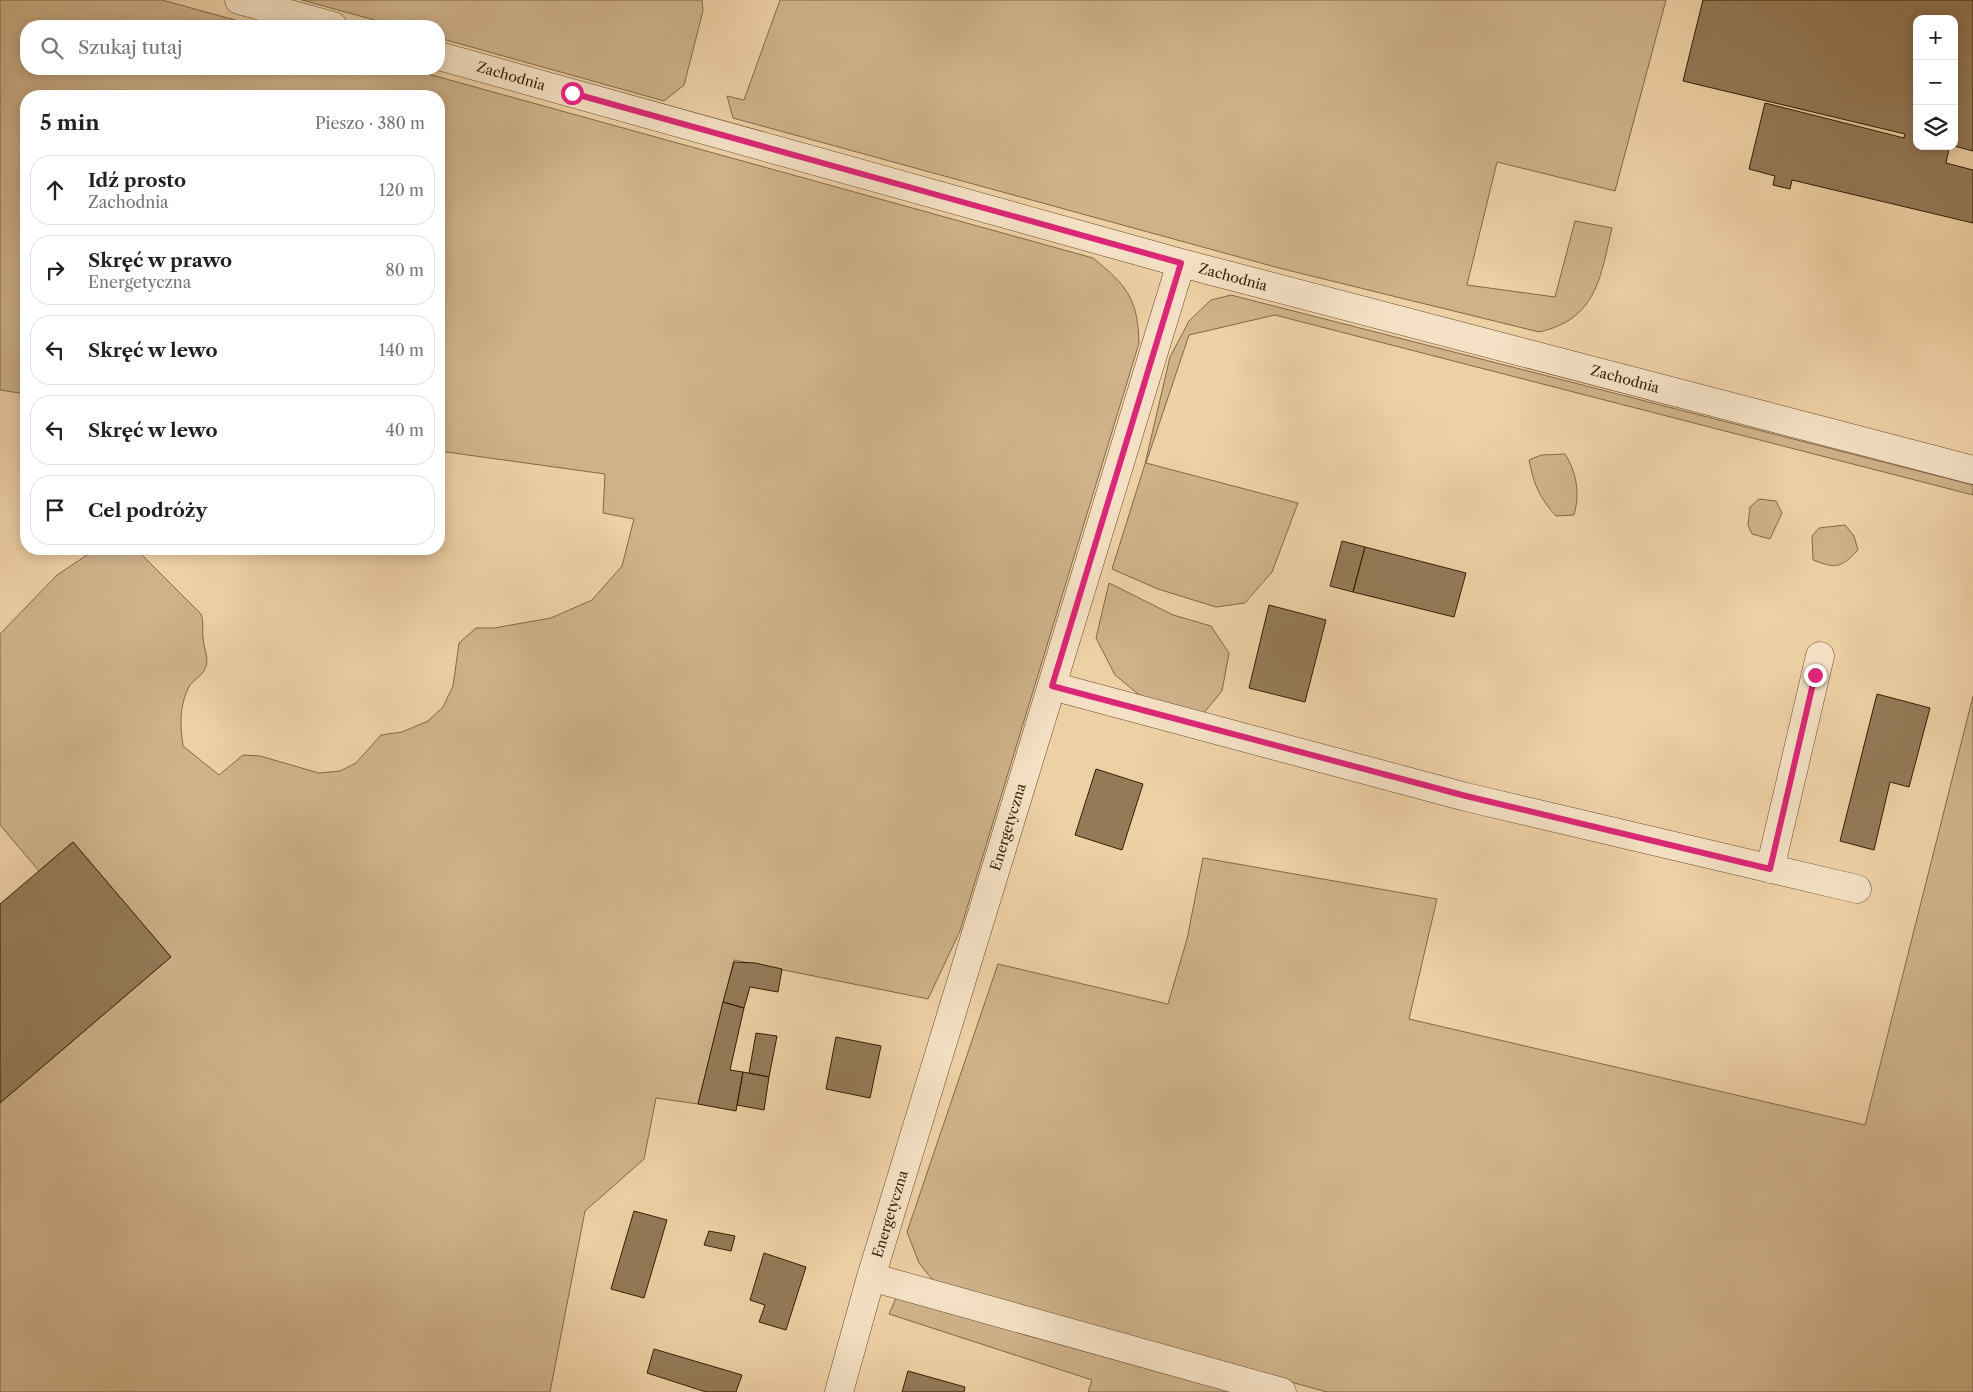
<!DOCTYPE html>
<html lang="pl">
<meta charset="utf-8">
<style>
body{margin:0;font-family:"Libre Caslon Text",serif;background:#f6f6f6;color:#202124}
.controls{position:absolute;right:15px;top:15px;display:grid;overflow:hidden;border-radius:10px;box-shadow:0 2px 12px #0003}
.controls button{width:45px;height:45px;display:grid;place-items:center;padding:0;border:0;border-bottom:1px solid #e0e0e0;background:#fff;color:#202124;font:25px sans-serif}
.stop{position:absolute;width:15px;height:15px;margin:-11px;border:4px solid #db2777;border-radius:50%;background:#fff}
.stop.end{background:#db2777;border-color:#fff;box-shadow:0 1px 5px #0008}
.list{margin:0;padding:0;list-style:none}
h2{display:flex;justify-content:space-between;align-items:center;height:65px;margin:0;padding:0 20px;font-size:21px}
h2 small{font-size:16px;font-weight:400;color:#757577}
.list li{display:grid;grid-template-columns:32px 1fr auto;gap:15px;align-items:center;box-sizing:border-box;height:70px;margin:0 10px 10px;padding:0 10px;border:1px solid #e0e0e0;border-radius:20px}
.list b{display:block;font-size:19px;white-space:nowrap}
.list p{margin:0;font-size:16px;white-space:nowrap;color:#757577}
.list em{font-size:16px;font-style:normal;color:#757577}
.icon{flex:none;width:28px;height:28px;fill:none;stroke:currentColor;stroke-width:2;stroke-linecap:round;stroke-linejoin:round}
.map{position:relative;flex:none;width:1973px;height:1392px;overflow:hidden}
.search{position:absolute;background:#fff;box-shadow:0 2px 12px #0003;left:20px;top:20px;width:425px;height:55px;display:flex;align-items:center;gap:12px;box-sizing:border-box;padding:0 18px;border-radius:20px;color:#757577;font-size:19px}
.panel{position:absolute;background:#fff;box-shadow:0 2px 12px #0003;left:20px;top:90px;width:425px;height:465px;border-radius:20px}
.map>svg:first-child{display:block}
.green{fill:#cfb28a;stroke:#826847}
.building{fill:#957a58;stroke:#351d04}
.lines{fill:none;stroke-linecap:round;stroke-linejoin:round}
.minor-casing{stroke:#634a2c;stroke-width:29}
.minor{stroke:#f4e0c4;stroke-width:28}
.route{stroke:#db2777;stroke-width:6}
.labels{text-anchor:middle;stroke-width:4.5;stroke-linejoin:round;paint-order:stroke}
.street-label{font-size:14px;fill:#351d04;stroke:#f4e0c4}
</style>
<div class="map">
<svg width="1973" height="1392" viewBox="0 0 1973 1392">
<rect width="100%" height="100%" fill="#eed0a5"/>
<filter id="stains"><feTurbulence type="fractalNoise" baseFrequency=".004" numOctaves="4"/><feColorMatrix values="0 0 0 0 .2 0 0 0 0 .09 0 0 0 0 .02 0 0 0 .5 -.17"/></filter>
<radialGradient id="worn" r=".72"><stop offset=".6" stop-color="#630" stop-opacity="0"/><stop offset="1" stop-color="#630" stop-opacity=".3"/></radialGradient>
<path class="green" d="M0 0H162L257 26H26V69H410L1093 258C1126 285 1138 298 1139 343L960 931 928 999 734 960 698 1104 656 1098 644 1159 585 1211 550 1392H0V1103L171 957 73 842 39 871 0 825V634L57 575 96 549 138 551 201 614C204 622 202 628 203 637 203 648 211 660 204 671 200 677 194 680 190 685 179 705 180 725 183 746L219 775 243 755 260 756 319 773 340 771 356 763 381 735 402 732 428 721 443 707 453 686 459 643 476 628H494L551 618 592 600 622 566 634 519 603 513 605 474 439 451V96H26V394L0 390Z
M302 0H702L703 11 684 85 664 101 439 38V26H396Z
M780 0H1666L1615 191 1497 162 1467 285 1555 297 1575 221 1612 228C1600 278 1597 319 1539 332L1279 268 733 118 727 96 744 100Z
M1231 295 1973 485V495L1275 315 1189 335 1146 463 1298 503 1272 572 1245 603 1216 607 1158 589 1112 569 1145 464 1170 357 1189 321 1211 300Z
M1565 454C1577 473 1580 494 1574 515L1556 516C1539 497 1534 485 1529 460L1541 455Z
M1759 499 1776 501 1782 513 1770 539 1752 534 1748 525 1750 507Z
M1845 525 1854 536 1858 550C1841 568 1836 569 1813 560L1812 536 1819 528Z
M1109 583 1173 615 1211 626 1229 653 1222 691 1203 714 1143 698 1115 675 1096 638Z
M1973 696V1392H1327L935 1283 919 1263 907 1232 998 964 1168 1004 1187 939 1203 858 1437 899 1409 1019 1865 1125Z
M896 1298 1232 1392H1088L1092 1380 889 1314Z"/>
<path class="building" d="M1703 0H1973V151L1954 146V19H1917V137L1914 136 1913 140 1917 141V146H1938L1949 149 1946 163 1973 170V223L1792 180 1790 189 1773 185 1775 176 1749 169 1765 103 1904 138 1905 134 1683 81Z
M1342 541 1365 547 1353 592 1330 586Z
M1365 547 1466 573 1454 617 1353 592Z
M1269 605 1326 620 1305 702 1249 688Z
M1877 694 1930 708 1909 787 1890 782 1874 850 1840 841Z
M1096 769 1143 784 1122 850 1075 835Z
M73 842 171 957 0 1103V904Z
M734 962 755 963 782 969 778 992 750 987 744 1008 723 1002Z
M723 1002 744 1008 730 1070 743 1072 736 1111 698 1104Z
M756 1033 777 1036 769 1077 749 1073Z
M836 1037 881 1046 870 1098 826 1089Z
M743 1072 769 1077 764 1110 737 1105Z
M634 1211 667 1220 644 1298 611 1289Z
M709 1231 735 1236 731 1251 704 1245Z
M764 1253 806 1267 786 1330 759 1322 765 1305 750 1300Z
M654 1349 742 1375 736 1392H706L647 1373Z
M908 1371 965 1387 964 1392H902Z"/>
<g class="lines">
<g class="minor-casing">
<path id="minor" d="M239 0 333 26
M439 56 1181 263 1973 470
M1052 686 1466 797 1857 889
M1770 869 1820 656
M871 1277 1282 1392
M839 1392 871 1277 1181 263"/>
</g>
<use href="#minor" class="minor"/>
</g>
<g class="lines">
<path class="route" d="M572 93 1181 263 1052 686 1466 796 1770 869 1815 675"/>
</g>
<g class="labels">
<g class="street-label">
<text transform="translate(511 76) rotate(16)" y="5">Zachodnia</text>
<text transform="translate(1233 277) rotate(15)" y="5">Zachodnia</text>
<text transform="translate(1625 379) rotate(15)" y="5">Zachodnia</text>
<text transform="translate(1008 827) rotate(-73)" y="5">Energetyczna</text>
<text transform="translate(890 1214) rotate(-73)" y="5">Energetyczna</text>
</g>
</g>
<rect width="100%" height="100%" filter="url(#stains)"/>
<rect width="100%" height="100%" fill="url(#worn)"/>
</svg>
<div class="controls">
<button>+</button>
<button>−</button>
<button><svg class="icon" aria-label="layers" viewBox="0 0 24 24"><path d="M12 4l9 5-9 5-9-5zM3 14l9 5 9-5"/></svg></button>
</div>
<div class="stop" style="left:572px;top:93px"></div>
<div class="stop end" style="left:1815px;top:675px"></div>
<div class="search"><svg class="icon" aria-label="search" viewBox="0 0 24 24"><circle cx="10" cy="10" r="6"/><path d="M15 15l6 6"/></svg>Szukaj tutaj</div>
<section class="panel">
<h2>5 min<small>Pieszo · 380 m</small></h2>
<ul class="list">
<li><svg class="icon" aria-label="ahead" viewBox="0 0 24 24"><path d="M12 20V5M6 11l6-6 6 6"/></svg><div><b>Idź prosto</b><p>Zachodnia</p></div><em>120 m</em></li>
<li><svg class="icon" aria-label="right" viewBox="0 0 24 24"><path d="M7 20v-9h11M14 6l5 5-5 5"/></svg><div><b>Skręć w prawo</b><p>Energetyczna</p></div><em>80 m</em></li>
<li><svg class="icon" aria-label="left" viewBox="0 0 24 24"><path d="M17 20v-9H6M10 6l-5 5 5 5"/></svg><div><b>Skręć w lewo</b></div><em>140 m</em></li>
<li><svg class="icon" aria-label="left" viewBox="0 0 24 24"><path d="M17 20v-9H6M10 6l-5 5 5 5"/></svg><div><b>Skręć w lewo</b></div><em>40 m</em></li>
<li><svg class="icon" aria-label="arrive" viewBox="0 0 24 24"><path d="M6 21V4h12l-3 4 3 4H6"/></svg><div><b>Cel podróży</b></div></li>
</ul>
</section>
</div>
